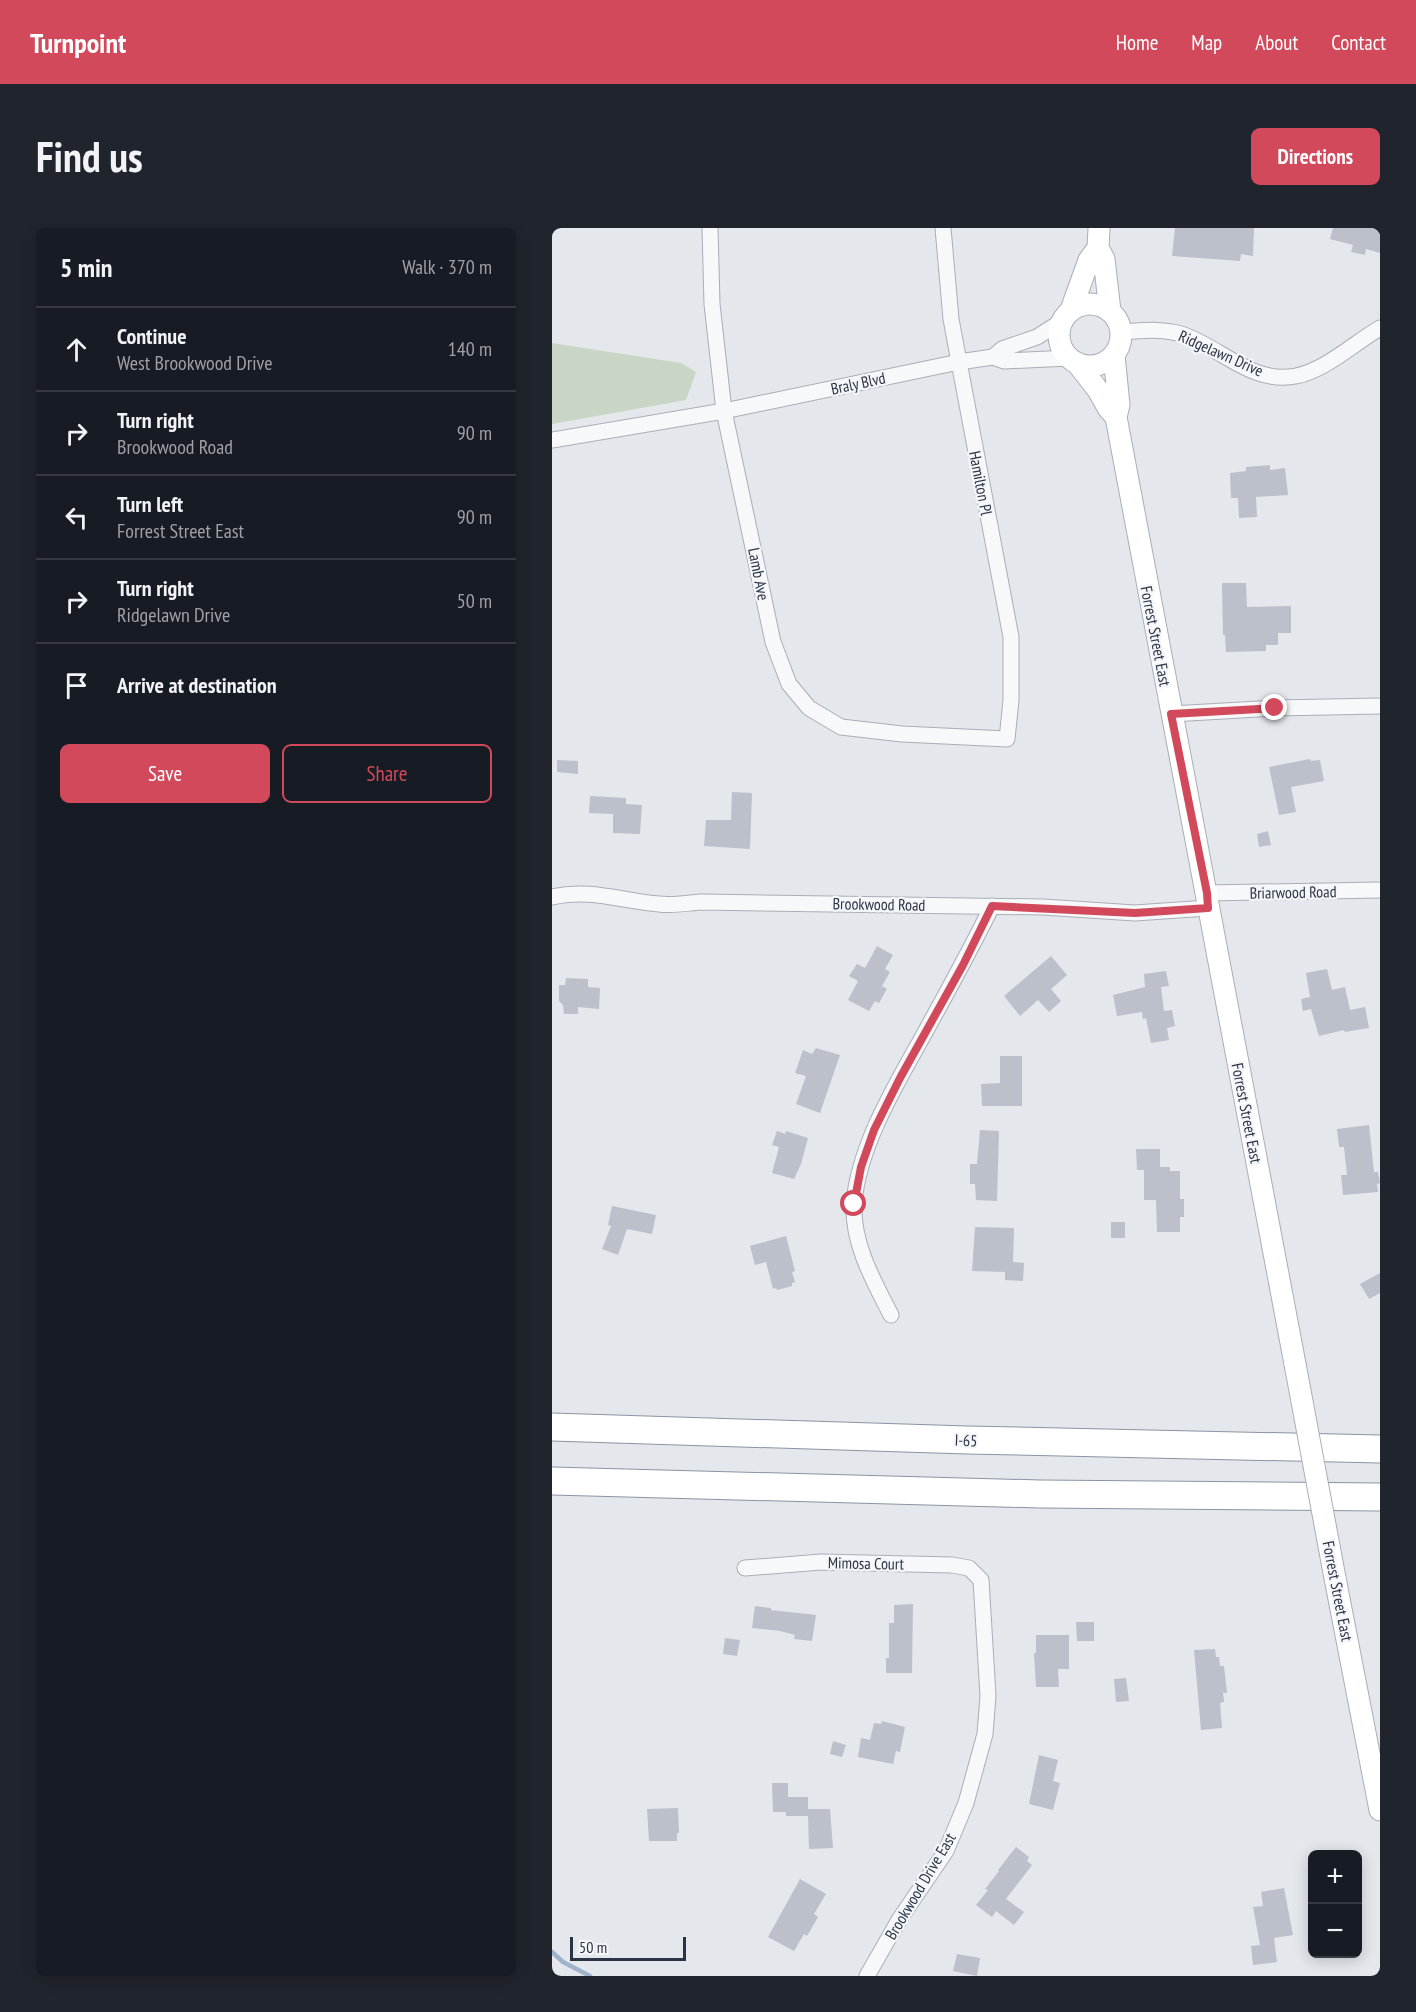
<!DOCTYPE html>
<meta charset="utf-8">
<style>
body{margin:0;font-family:"PT Sans Narrow",sans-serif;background:#20242c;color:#f1f3f6}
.controls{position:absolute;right:18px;bottom:18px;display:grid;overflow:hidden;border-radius:9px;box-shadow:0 3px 15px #0003}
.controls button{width:54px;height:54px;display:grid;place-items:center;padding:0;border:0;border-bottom:2px solid #363941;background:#171b24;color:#f1f3f6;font:30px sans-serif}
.scale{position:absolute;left:18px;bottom:15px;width:116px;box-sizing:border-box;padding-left:6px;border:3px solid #2b3445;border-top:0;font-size:16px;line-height:21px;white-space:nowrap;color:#2b3445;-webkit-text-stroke:4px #f4f6f9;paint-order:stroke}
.stop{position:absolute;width:18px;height:18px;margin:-14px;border:4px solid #d1495b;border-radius:50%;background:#fff}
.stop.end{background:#d1495b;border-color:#fff;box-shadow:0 2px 6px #0008}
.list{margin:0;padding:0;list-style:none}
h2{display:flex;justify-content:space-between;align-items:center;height:78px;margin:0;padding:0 24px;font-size:26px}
h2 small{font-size:20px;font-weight:400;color:#9ea1a6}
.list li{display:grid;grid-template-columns:39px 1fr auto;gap:18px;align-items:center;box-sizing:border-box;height:84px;padding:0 24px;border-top:2px solid #363941}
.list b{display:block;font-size:22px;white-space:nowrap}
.list p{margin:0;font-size:20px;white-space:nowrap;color:#9ea1a6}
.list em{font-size:20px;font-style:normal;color:#9ea1a6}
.actions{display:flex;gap:12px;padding:18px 24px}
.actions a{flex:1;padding:14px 0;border:2px solid #d1495b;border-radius:9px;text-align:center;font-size:21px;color:#d1495b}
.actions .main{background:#d1495b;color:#fff}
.icon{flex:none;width:33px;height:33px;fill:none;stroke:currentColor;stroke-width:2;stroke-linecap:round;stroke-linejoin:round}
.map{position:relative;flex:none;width:828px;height:1748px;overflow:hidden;border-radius:9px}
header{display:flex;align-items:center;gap:36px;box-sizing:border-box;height:84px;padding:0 30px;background:#d1495b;color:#fff}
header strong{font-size:28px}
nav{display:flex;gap:33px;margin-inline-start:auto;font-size:21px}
.intro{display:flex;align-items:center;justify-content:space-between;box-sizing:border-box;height:144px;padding:0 36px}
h1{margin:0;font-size:42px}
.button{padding:15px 27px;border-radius:9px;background:#d1495b;color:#fff;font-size:21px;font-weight:700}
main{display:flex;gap:36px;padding:0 36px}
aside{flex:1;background:#171b24;border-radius:9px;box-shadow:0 3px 15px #0003}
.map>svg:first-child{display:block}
.green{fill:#c9d6c5}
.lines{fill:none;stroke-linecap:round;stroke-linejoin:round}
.stream{stroke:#9fb4cc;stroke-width:4.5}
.building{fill:#bbc0ca}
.street-casing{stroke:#a9aeb7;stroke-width:17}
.secondary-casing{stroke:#a9aeb7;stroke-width:23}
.highway-casing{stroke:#8b94a3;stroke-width:29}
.street{stroke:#f7f8fa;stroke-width:15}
.secondary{stroke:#fff;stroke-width:21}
.highway{stroke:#fff;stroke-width:27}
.secondary-bridge-casing{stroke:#a9aeb7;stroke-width:23;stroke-linecap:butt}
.secondary-bridge{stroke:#fff;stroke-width:21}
.route{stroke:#d1495b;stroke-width:8}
.labels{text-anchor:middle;stroke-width:4.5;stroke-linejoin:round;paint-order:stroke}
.street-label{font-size:16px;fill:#2b3445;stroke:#f4f6f9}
</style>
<header>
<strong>Turnpoint</strong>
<nav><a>Home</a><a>Map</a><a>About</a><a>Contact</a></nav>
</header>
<div class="intro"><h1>Find us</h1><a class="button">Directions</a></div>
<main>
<aside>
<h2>5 min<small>Walk · 370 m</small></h2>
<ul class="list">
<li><svg class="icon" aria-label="ahead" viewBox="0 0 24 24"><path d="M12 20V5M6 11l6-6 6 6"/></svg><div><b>Continue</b><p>West Brookwood Drive</p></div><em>140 m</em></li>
<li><svg class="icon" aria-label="right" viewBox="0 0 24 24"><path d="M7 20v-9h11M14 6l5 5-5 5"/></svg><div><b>Turn right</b><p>Brookwood Road</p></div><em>90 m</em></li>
<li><svg class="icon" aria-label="left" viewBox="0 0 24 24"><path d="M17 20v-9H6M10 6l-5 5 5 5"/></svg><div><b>Turn left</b><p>Forrest Street East</p></div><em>90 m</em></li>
<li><svg class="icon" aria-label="right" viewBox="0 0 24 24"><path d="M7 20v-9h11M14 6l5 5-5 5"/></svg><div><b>Turn right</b><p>Ridgelawn Drive</p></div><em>50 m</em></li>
<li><svg class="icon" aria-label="arrive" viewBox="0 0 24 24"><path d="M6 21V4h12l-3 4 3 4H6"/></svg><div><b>Arrive at destination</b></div></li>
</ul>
<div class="actions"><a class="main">Save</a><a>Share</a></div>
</aside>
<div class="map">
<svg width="828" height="1748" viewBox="0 0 828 1748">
<rect width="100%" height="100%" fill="#e4e7ec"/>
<path class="green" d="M0 115 129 135 144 144 134 172 0 196Z"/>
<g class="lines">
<path class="stream" d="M0 1724 11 1734 38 1748"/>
</g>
<path class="building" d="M623 0H702L701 28 689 26 688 33 620 28Z
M781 0H828V25L814 21 813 27 799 24 801 17 778 11Z
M718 237V242L733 240 736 267 704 269 705 289 687 290 686 270H679L678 245 694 243V239Z
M670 355H694L695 379 739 378V405H726V417H714V423L674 424 673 407H671Z
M758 531 759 533 768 532 772 553 739 559 744 584 727 587 717 539Z
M5 532 26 533V546L5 544Z
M180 564 200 565 198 621 152 618 154 592H179Z
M38 568 74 570V576L90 577 88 606 61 605V586L37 585Z
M716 603 719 617 707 619 705 606Z
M325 718 341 727 333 741 338 744 330 758 335 761 327 775 323 773 317 783 296 772 306 753 297 748 305 736 313 740Z
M499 728 515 747 499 761 509 773 497 784 486 772 468 788 452 768Z
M775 741 780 762 793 759 798 782 813 779 817 800 793 804 792 802 767 808 759 781 751 783 749 771 758 769 754 745Z
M614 743 617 758 609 759 612 783 620 782 623 798 615 800 617 812 599 815 594 790 591 791 590 784 565 788 561 767 593 759 592 746Z
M14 750 36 751V759L48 760 47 781 26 779V786H12L11 777 7 773V757H13Z
M264 820 288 827 268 885 244 876 254 848 243 845 251 822 260 826Z
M448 828H470V878H430L429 856 448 855Z
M817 897 822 944H826L828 955 825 956 826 964 791 967 789 947H795L792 919H787L785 901Z
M428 902 447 903 445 973 424 972 423 956H418V936H425Z
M225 903 233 906 234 903 256 910 249 936 242 951 220 945 227 919 220 917Z
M584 921H608V939H618V943H628V971H632V989H628V1004H605L604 972H592V942H585Z
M60 978 104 987 100 1006 75 1001 66 1027 50 1021 59 998 56 997Z
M559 994H573V1010H559Z
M423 999 462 1000 461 1034 472 1035 471 1053 453 1052V1044L420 1043Z
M234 1008 243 1043 240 1044 243 1054 240 1055V1058L225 1062 224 1060 221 1061 214 1034 203 1037 198 1018Z
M828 1045V1065L817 1071 808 1056Z
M361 1376 360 1445H334V1430H337V1395H342V1377Z
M203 1378 219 1380V1382L264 1387 260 1413 242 1411 243 1407 228 1403 200 1400Z
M524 1394H542V1413H525Z
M484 1407H517V1441H506L507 1459H484L482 1425H484Z
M173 1410 188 1412 185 1428 171 1426Z
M663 1421 664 1429H667L668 1438H672L675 1465H671L672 1474 668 1475 670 1500 649 1502 642 1422Z
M574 1450 577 1473 564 1474 562 1451Z
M330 1493 353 1499 348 1524 344 1523 341 1536 306 1529 309 1510 318 1512 322 1495 329 1496Z
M281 1513 294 1517 290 1529 278 1526Z
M487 1527 506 1532 501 1553 508 1555 501 1582 477 1576Z
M220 1555H236V1569H256V1581H278L281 1620 257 1621 256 1588H234V1584H221Z
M126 1580 127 1605H125V1613H97L95 1581Z
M464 1619 477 1629 475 1633 480 1637 454 1671 472 1684 462 1697 444 1683 440 1689 424 1677 436 1662 433 1661 447 1643 446 1642Z
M248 1651 274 1666 262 1686 266 1689 255 1708 252 1706 242 1723 216 1709Z
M732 1660 741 1707 722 1710 725 1734 701 1737 699 1718 708 1717 701 1679 711 1678 709 1664Z
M405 1726 428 1730 425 1748 401 1743Z"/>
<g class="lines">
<g class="street-casing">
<path id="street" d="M158 0 160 76 172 183 221 414 237 456 257 480 289 499 350 506 455 511 459 472V409L407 134 399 91 391 0
M569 104C589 103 610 100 629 106 667 118 700 157 744 148 774 142 802 115 828 100
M441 129 450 121 485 109 510 93
M0 212 172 183 407 134 441 129 452 133 518 130
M619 486 723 480 828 478
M655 665 828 662
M0 669C37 660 70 673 107 676 120 678 135 675 149 674L491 679 583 685 656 680
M339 1087C321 1052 300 1015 302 975 307 915 347 852 376 799 398 759 420 719 440 678
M193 1340 269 1334 400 1337 417 1340 429 1352 436 1468 433 1506 414 1575 394 1623 347 1692 315 1748"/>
</g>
<g class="secondary-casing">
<path id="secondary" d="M546 20 552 31 558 83
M507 107a31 31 0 1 1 62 0a31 31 0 1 1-62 0Z
M519 82 537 32 546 20 547 0
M562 127 567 177 564 189 743 1136
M525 135 546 162 556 180 564 189
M783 1350 828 1582"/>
</g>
<g class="highway-casing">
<path id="highway" d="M0 1199 415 1212 828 1221
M0 1253 488 1266 828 1269"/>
</g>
<use href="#street" class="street"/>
<use href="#secondary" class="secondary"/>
<use href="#highway" class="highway"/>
<g class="secondary-bridge-casing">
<path id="secondary-bridge" d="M743 1136 783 1350"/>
</g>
<use href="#secondary-bridge" class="secondary-bridge"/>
</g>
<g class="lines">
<path class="route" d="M302 976 309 939 322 902 348 850 411 737 440 678 583 685 656 680 655 665 619 486 723 480"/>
</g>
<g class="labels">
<g class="street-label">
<text transform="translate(669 125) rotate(24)" y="6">Ridgelawn Drive</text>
<text transform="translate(306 155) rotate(-12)" y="6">Braly Blvd</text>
<text transform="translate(429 255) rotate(79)" y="6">Hamilton Pl</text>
<text transform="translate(207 346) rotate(79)" y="6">Lamb Ave</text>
<text transform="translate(604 408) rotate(79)" y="6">Forrest Street East</text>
<text transform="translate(741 664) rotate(-1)" y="6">Briarwood Road</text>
<text transform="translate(327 676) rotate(1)" y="6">Brookwood Road</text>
<text transform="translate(695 885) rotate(79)" y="6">Forrest Street East</text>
<text transform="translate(414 1212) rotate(2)" y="6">I-65</text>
<text transform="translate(314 1335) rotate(1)" y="6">Mimosa Court</text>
<text transform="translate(786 1363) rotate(79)" y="6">Forrest Street East</text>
<text transform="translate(368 1658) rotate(-59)" y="6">Brookwood Drive East</text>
</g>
</g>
</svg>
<div class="controls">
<button>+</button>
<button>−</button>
</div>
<div class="scale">50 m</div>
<div class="stop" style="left:302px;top:976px"></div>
<div class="stop end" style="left:723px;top:480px"></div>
</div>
</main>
